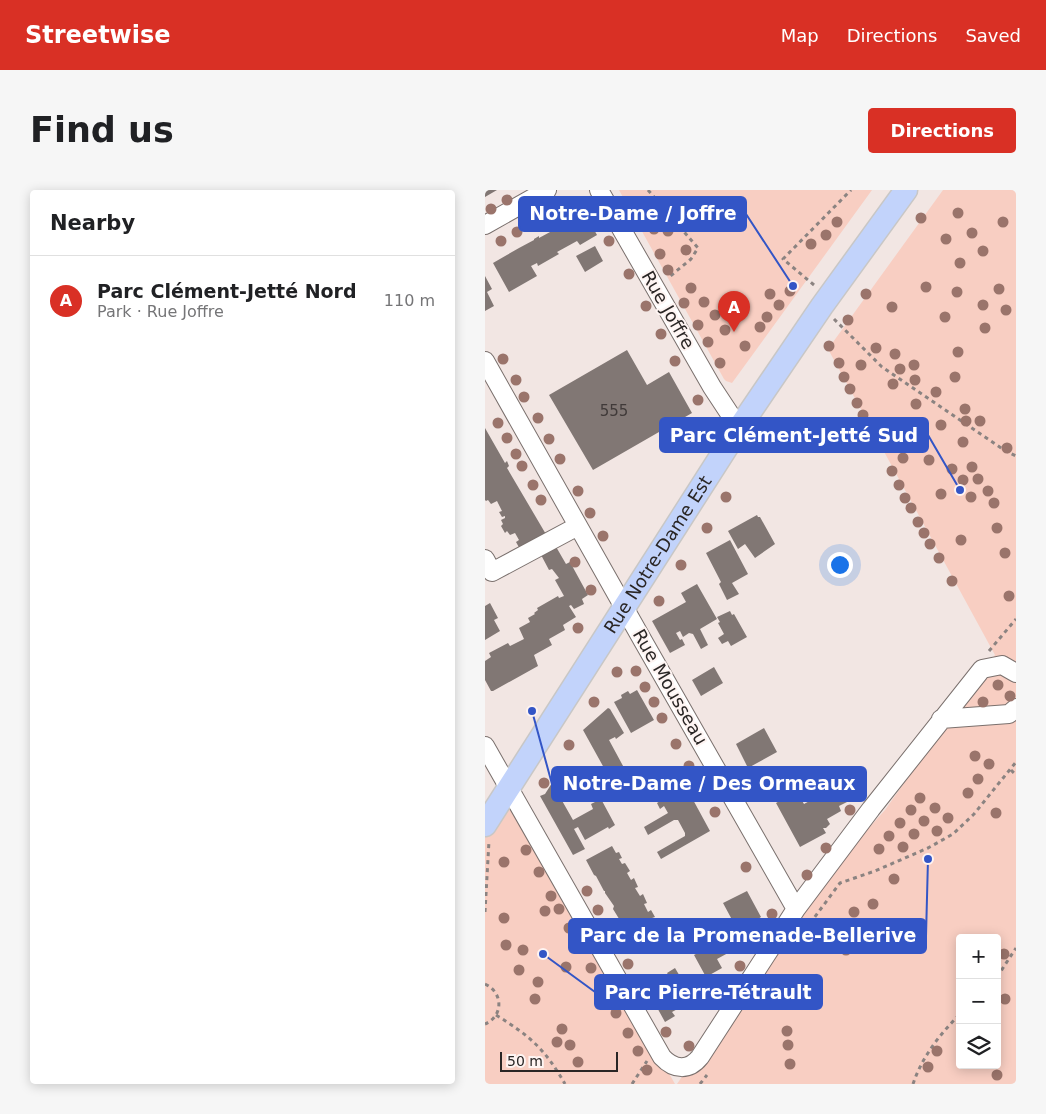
<!DOCTYPE html>
<meta charset="utf-8">
<style>
body{margin:0;font-family:"DejaVu Sans",sans-serif;background:#f6f6f6;color:#202124}
.controls{position:absolute;right:15px;bottom:15px;display:grid;overflow:hidden;border-radius:5px;box-shadow:0 2px 12px #0003}
.controls button{width:45px;height:45px;display:grid;place-items:center;padding:0;border:0;border-bottom:1px solid #e0e0e0;background:#fff;color:#202124;font:25px sans-serif}
.scale{position:absolute;left:15px;bottom:12px;width:118px;box-sizing:border-box;padding-left:5px;border:2px solid #2a2625;border-top:0;font-size:14px;line-height:18px;white-space:nowrap;color:#2a2625;-webkit-text-stroke:4px #fef4f2;paint-order:stroke}
.you{position:absolute;left:354px;top:374px;width:18px;height:18px;margin:-12px;border:4px solid #fff;border-radius:50%;background:#1a73e8;box-shadow:0 0 0 8px #1a73e833}
.badge{display:grid;place-items:center;width:32px;height:32px;border-radius:50%;background:#d93025;color:#fff;font-size:16px;font-weight:700}
.pin{position:absolute;translate:-50% -41px;filter:drop-shadow(0 1px 2px #0008)}
.pin::after{content:'';position:absolute;top:26px;width:18px;height:15px;background:inherit;clip-path:polygon(0 0,100% 0,50% 100%)}
.list{margin:0;padding:0;list-style:none}
h2{display:flex;justify-content:space-between;align-items:center;height:65px;margin:0;padding:0 20px;font-size:21px}
h2 small{font-size:16px;font-weight:400;color:#757577}
.list li{display:grid;grid-template-columns:32px 1fr auto;gap:15px;align-items:center;box-sizing:border-box;height:90px;padding:0 20px;border-top:1px solid #e0e0e0}
.list b{display:block;font-size:19px;white-space:nowrap}
.list p{margin:0;font-size:16px;white-space:nowrap;color:#757577}
.list em{font-size:16px;font-style:normal;color:#757577}
.icon{flex:none;width:28px;height:28px;fill:none;stroke:currentColor;stroke-width:2;stroke-linecap:round;stroke-linejoin:round}
.map{position:relative;flex:none;width:531px;height:894px;overflow:hidden;border-radius:5px}
header{display:flex;align-items:center;gap:30px;box-sizing:border-box;height:70px;padding:0 25px;background:#d93025;color:#fff}
header strong{font-size:24px}
nav{display:flex;gap:28px;margin-inline-start:auto;font-size:18px}
.intro{display:flex;align-items:center;justify-content:space-between;box-sizing:border-box;height:120px;padding:0 30px}
h1{margin:0;font-size:35px}
.button{padding:12px 22px;border-radius:5px;background:#d93025;color:#fff;font-size:18px;font-weight:700}
main{display:flex;gap:30px;padding:0 30px}
aside{flex:1;background:#fff;border-radius:5px;box-shadow:0 2px 12px #0003}
.map>svg:first-child{display:block}
.green{fill:#f8cec2;fill-rule:evenodd}
.building{fill:#817774}
.lines{fill:none;stroke-linecap:round;stroke-linejoin:round}
.minor-casing{stroke:#7a706d;stroke-width:20}
.major-casing{stroke:#c8c7c6;stroke-width:25}
.path{stroke:#8b8381;stroke-width:3;stroke-dasharray:4 4;stroke-linecap:butt}
.minor{stroke:#fff;stroke-width:18}
.major{stroke:#c2d3fb;stroke-width:22}
.tree{fill:#9a746b}
.labels{text-anchor:middle;stroke-width:4;stroke-linejoin:round;paint-order:stroke}
.number-label{font-size:15px;fill:#403a39}
.street-label{font-size:18px;fill:#2a2625;stroke:#fef4f2}
.leader{fill:none;stroke:#3355c6;stroke-width:2}
.callout-dot{fill:#3355c6;stroke:#fef4f2;stroke-width:2}
.callout{fill:#3355c6;stroke:#3355c6;stroke-width:2}
.callout-label{font-size:19px;text-anchor:middle;font-weight:bold;fill:#fff}
</style>
<header>
<strong>Streetwise</strong>
<nav><a>Map</a><a>Directions</a><a>Saved</a></nav>
</header>
<div class="intro"><h1>Find us</h1><a class="button">Directions</a></div>
<main>
<aside>
<h2>Nearby<small></small></h2>
<ul class="list">
<li><span class="badge">A</span><div><b>Parc Clément-Jetté Nord</b><p>Park · Rue Joffre</p></div><em>110 m</em></li>
</ul>
</aside>
<div class="map">
<svg width="531" height="894" viewBox="0 0 531 894">
<rect width="100%" height="100%" fill="#f2e6e3"/>
<path class="green" d="M134 0H387L247 193 241 191 239 189Z
M458 0H531V894H192L311 719 400 620 510 465 343 159ZM475 748H512V875H475Z
M23 597 190 894H0V635Z"/>
<path class="building" d="M0 0H12L0 7Z
M100 23 112 45 95 55 92 51 72 62 74 64 53 76 52 73 46 76 52 86 24 102 8 73 34 58 49 50V49L54 46V48Z
M110 56 118 71 100 82 91 66Z
M0 86 7 99 2 102 9 116 0 121Z
M142 160 162 195 184 182 207 223 108 280 64 205Z
M0 238 20 273 22 271 24 276 22 278 62 346 36 361 31 352 34 350 30 343 25 345 22 341 20 343 16 336 18 334 16 330 20 328V326L17 327 14 322 17 321 12 311 6 314 3 310 1 311 0 310Z
M272 325 273 327H275L290 354 270 368 260 354 253 359 243 341Z
M245 350 263 384 247 393 254 404 242 410 234 394 236 392 221 363Z
M70 355 81 374 85 372 103 405 97 409 99 414 89 419 86 415 84 416 91 427 78 435 80 440 64 449 67 455 49 465 53 476 8 501H6L0 490V471L6 467 4 463 23 453 25 456 39 449 34 438 45 432 43 428 50 424 49 423 53 420 52 418 73 406 74 408 79 406 70 390 74 388 67 379 64 380 55 363Z
M212 394 232 429 215 439 223 455 216 459 208 444 204 443 198 447 195 441 191 443 195 450 197 449 200 455 185 463 167 431 201 412 196 403Z
M5 413 13 428 9 430 15 441 0 450V416Z
M245 421 247 425 249 424 262 447 246 456 243 451 237 454 233 448 239 444 233 433 235 432 232 427Z
M229 477 238 493 216 506 207 490Z
M152 500 169 530 146 543 129 512 137 508 136 505 143 501 145 504Z
M123 518 125 519 139 543 131 549 130 547 124 550 144 587 129 596 98 540Z
M279 538 292 562 263 578 251 554Z
M353 576 369 605 363 608 362 607 360 608 362 612 354 616 356 621 342 629 345 634 341 638H338L341 643 315 657 291 613 307 604 312 612 316 609 319 614 330 608 326 600 329 599 324 591 333 585 338 594 341 592 344 598 347 596 340 583Z
M189 577 198 592 197 593 198 596 200 595 225 641 176 669 172 662 200 646V643L193 630H189L163 645 159 637 183 623 179 616 175 619 172 613 175 611 173 606 169 608 165 601 169 599 165 592 188 580 187 578Z
M67 593 88 630 108 619 106 614 116 609 130 635 124 639 123 637 100 650 93 637 89 639 100 659 88 665 55 606 60 604Z
M127 656 131 663 134 662 137 668 134 669 137 674 140 673 145 681 142 683 146 690 149 688 153 697 150 698 155 706 158 704 162 713 159 714 163 722 166 720 170 727 167 728 171 735 146 750 137 735 139 734 137 732H136L128 719 129 716 120 703V701H119L111 686 109 685 101 670Z
M262 701 276 727 262 736 261 734 252 739 238 713Z
M243 737 254 757 232 769 237 778 221 787 209 765 224 757 220 749Z
M190 778 209 810 187 822 190 826 180 832 169 812 185 804 183 800 187 797 188 793 182 783Z"/>
<g class="lines">
<g class="minor-casing">
<path id="minor" d="M114 0 227 197 254 238
M0 35 62 0
M0 171 158 451 311 719
M0 369 7 382 93 336
M456 529 524 524 531 518
M0 556 177 867C189 880 204 881 215 867L311 719 386 619 497 479 517 475 531 483"/>
</g>
<g class="major-casing">
<g id="major">
<path id="s1" d="M0 635 254 238 337 116 421 0"/>
</g>
</g>
<path class="path" d="M163 0 213 58 206 69 183 88
M329 95 298 69 366 0
M349 129 397 177 519 260 531 266
M504 461 531 429
M526 580 531 585
M0 722 4 651
M306 759 355 693 390 681 443 658 468 644 489 624 531 572
M512 787 531 758
M0 794C18 802 19 826 0 834
M11 825C45 846 60 859 80 894
M147 894 162 871
M215 894 222 885
M428 894C437 867 455 844 475 824"/>
<use href="#minor" class="minor"/>
<use href="#major" class="major"/>
</g>
<g class="tree">
<circle cx="22" cy="10" r="5.5"/>
<circle cx="6" cy="19" r="5.5"/>
<circle cx="473" cy="23" r="5.5"/>
<circle cx="436" cy="28" r="5.5"/>
<circle cx="352" cy="32" r="5.5"/>
<circle cx="518" cy="32" r="5.5"/>
<circle cx="169" cy="39" r="5.5"/>
<circle cx="183" cy="41" r="5.5"/>
<circle cx="32" cy="42" r="5.5"/>
<circle cx="487" cy="43" r="5.5"/>
<circle cx="341" cy="45" r="5.5"/>
<circle cx="461" cy="49" r="5.5"/>
<circle cx="16" cy="51" r="5.5"/>
<circle cx="124" cy="51" r="5.5"/>
<circle cx="326" cy="54" r="5.5"/>
<circle cx="201" cy="60" r="5.5"/>
<circle cx="498" cy="61" r="5.5"/>
<circle cx="175" cy="64" r="5.5"/>
<circle cx="475" cy="73" r="5.5"/>
<circle cx="183" cy="80" r="5.5"/>
<circle cx="144" cy="84" r="5.5"/>
<circle cx="441" cy="97" r="5.5"/>
<circle cx="206" cy="98" r="5.5"/>
<circle cx="514" cy="99" r="5.5"/>
<circle cx="305" cy="101" r="5.5"/>
<circle cx="472" cy="102" r="5.5"/>
<circle cx="285" cy="104" r="5.5"/>
<circle cx="381" cy="104" r="5.5"/>
<circle cx="219" cy="112" r="5.5"/>
<circle cx="199" cy="113" r="5.5"/>
<circle cx="294" cy="115" r="5.5"/>
<circle cx="498" cy="115" r="5.5"/>
<circle cx="161" cy="116" r="5.5"/>
<circle cx="407" cy="117" r="5.5"/>
<circle cx="521" cy="120" r="5.5"/>
<circle cx="230" cy="125" r="5.5"/>
<circle cx="282" cy="127" r="5.5"/>
<circle cx="460" cy="127" r="5.5"/>
<circle cx="363" cy="130" r="5.5"/>
<circle cx="213" cy="135" r="5.5"/>
<circle cx="275" cy="137" r="5.5"/>
<circle cx="500" cy="138" r="5.5"/>
<circle cx="240" cy="140" r="5.5"/>
<circle cx="176" cy="144" r="5.5"/>
<circle cx="223" cy="152" r="5.5"/>
<circle cx="260" cy="156" r="5.5"/>
<circle cx="344" cy="156" r="5.5"/>
<circle cx="391" cy="158" r="5.5"/>
<circle cx="473" cy="162" r="5.5"/>
<circle cx="410" cy="164" r="5.5"/>
<circle cx="18" cy="169" r="5.5"/>
<circle cx="190" cy="171" r="5.5"/>
<circle cx="235" cy="173" r="5.5"/>
<circle cx="354" cy="173" r="5.5"/>
<circle cx="376" cy="175" r="5.5"/>
<circle cx="429" cy="175" r="5.5"/>
<circle cx="415" cy="179" r="5.5"/>
<circle cx="359" cy="187" r="5.5"/>
<circle cx="470" cy="187" r="5.5"/>
<circle cx="31" cy="190" r="5.5"/>
<circle cx="430" cy="190" r="5.5"/>
<circle cx="408" cy="194" r="5.5"/>
<circle cx="365" cy="199" r="5.5"/>
<circle cx="451" cy="202" r="5.5"/>
<circle cx="39" cy="207" r="5.5"/>
<circle cx="213" cy="210" r="5.5"/>
<circle cx="372" cy="213" r="5.5"/>
<circle cx="431" cy="214" r="5.5"/>
<circle cx="480" cy="219" r="5.5"/>
<circle cx="378" cy="225" r="5.5"/>
<circle cx="53" cy="228" r="5.5"/>
<circle cx="481" cy="231" r="5.5"/>
<circle cx="495" cy="231" r="5.5"/>
<circle cx="13" cy="233" r="5.5"/>
<circle cx="456" cy="235" r="5.5"/>
<circle cx="22" cy="248" r="5.5"/>
<circle cx="64" cy="249" r="5.5"/>
<circle cx="478" cy="252" r="5.5"/>
<circle cx="395" cy="257" r="5.5"/>
<circle cx="522" cy="258" r="5.5"/>
<circle cx="31" cy="264" r="5.5"/>
<circle cx="418" cy="268" r="5.5"/>
<circle cx="75" cy="269" r="5.5"/>
<circle cx="444" cy="270" r="5.5"/>
<circle cx="37" cy="276" r="5.5"/>
<circle cx="487" cy="277" r="5.5"/>
<circle cx="467" cy="279" r="5.5"/>
<circle cx="407" cy="281" r="5.5"/>
<circle cx="493" cy="289" r="5.5"/>
<circle cx="478" cy="290" r="5.5"/>
<circle cx="48" cy="295" r="5.5"/>
<circle cx="414" cy="295" r="5.5"/>
<circle cx="93" cy="301" r="5.5"/>
<circle cx="503" cy="301" r="5.5"/>
<circle cx="456" cy="304" r="5.5"/>
<circle cx="241" cy="307" r="5.5"/>
<circle cx="486" cy="307" r="5.5"/>
<circle cx="420" cy="308" r="5.5"/>
<circle cx="56" cy="310" r="5.5"/>
<circle cx="509" cy="313" r="5.5"/>
<circle cx="426" cy="318" r="5.5"/>
<circle cx="105" cy="323" r="5.5"/>
<circle cx="433" cy="332" r="5.5"/>
<circle cx="222" cy="338" r="5.5"/>
<circle cx="512" cy="338" r="5.5"/>
<circle cx="439" cy="343" r="5.5"/>
<circle cx="118" cy="346" r="5.5"/>
<circle cx="476" cy="350" r="5.5"/>
<circle cx="445" cy="354" r="5.5"/>
<circle cx="520" cy="363" r="5.5"/>
<circle cx="454" cy="368" r="5.5"/>
<circle cx="90" cy="372" r="5.5"/>
<circle cx="196" cy="375" r="5.5"/>
<circle cx="467" cy="391" r="5.5"/>
<circle cx="106" cy="400" r="5.5"/>
<circle cx="524" cy="406" r="5.5"/>
<circle cx="174" cy="411" r="5.5"/>
<circle cx="93" cy="438" r="5.5"/>
<circle cx="151" cy="481" r="5.5"/>
<circle cx="132" cy="482" r="5.5"/>
<circle cx="513" cy="495" r="5.5"/>
<circle cx="160" cy="497" r="5.5"/>
<circle cx="525" cy="506" r="5.5"/>
<circle cx="109" cy="512" r="5.5"/>
<circle cx="169" cy="512" r="5.5"/>
<circle cx="498" cy="512" r="5.5"/>
<circle cx="177" cy="528" r="5.5"/>
<circle cx="191" cy="554" r="5.5"/>
<circle cx="84" cy="555" r="5.5"/>
<circle cx="490" cy="566" r="5.5"/>
<circle cx="504" cy="574" r="5.5"/>
<circle cx="204" cy="576" r="5.5"/>
<circle cx="493" cy="589" r="5.5"/>
<circle cx="59" cy="593" r="5.5"/>
<circle cx="483" cy="603" r="5.5"/>
<circle cx="435" cy="608" r="5.5"/>
<circle cx="450" cy="618" r="5.5"/>
<circle cx="365" cy="620" r="5.5"/>
<circle cx="426" cy="620" r="5.5"/>
<circle cx="230" cy="622" r="5.5"/>
<circle cx="511" cy="623" r="5.5"/>
<circle cx="463" cy="628" r="5.5"/>
<circle cx="439" cy="631" r="5.5"/>
<circle cx="415" cy="633" r="5.5"/>
<circle cx="452" cy="641" r="5.5"/>
<circle cx="429" cy="644" r="5.5"/>
<circle cx="404" cy="646" r="5.5"/>
<circle cx="418" cy="657" r="5.5"/>
<circle cx="341" cy="658" r="5.5"/>
<circle cx="394" cy="659" r="5.5"/>
<circle cx="41" cy="660" r="5.5"/>
<circle cx="19" cy="672" r="5.5"/>
<circle cx="261" cy="677" r="5.5"/>
<circle cx="54" cy="682" r="5.5"/>
<circle cx="322" cy="685" r="5.5"/>
<circle cx="409" cy="689" r="5.5"/>
<circle cx="102" cy="701" r="5.5"/>
<circle cx="66" cy="706" r="5.5"/>
<circle cx="388" cy="714" r="5.5"/>
<circle cx="74" cy="719" r="5.5"/>
<circle cx="113" cy="720" r="5.5"/>
<circle cx="60" cy="721" r="5.5"/>
<circle cx="369" cy="722" r="5.5"/>
<circle cx="287" cy="724" r="5.5"/>
<circle cx="19" cy="728" r="5.5"/>
<circle cx="84" cy="738" r="5.5"/>
<circle cx="21" cy="755" r="5.5"/>
<circle cx="38" cy="760" r="5.5"/>
<circle cx="361" cy="760" r="5.5"/>
<circle cx="519" cy="764" r="5.5"/>
<circle cx="143" cy="774" r="5.5"/>
<circle cx="255" cy="776" r="5.5"/>
<circle cx="81" cy="777" r="5.5"/>
<circle cx="106" cy="778" r="5.5"/>
<circle cx="34" cy="780" r="5.5"/>
<circle cx="53" cy="792" r="5.5"/>
<circle cx="50" cy="809" r="5.5"/>
<circle cx="520" cy="809" r="5.5"/>
<circle cx="131" cy="823" r="5.5"/>
<circle cx="77" cy="839" r="5.5"/>
<circle cx="302" cy="841" r="5.5"/>
<circle cx="181" cy="842" r="5.5"/>
<circle cx="143" cy="843" r="5.5"/>
<circle cx="72" cy="852" r="5.5"/>
<circle cx="85" cy="855" r="5.5"/>
<circle cx="303" cy="855" r="5.5"/>
<circle cx="204" cy="856" r="5.5"/>
<circle cx="153" cy="861" r="5.5"/>
<circle cx="452" cy="861" r="5.5"/>
<circle cx="93" cy="872" r="5.5"/>
<circle cx="305" cy="874" r="5.5"/>
<circle cx="443" cy="877" r="5.5"/>
<circle cx="162" cy="880" r="5.5"/>
<circle cx="512" cy="885" r="5.5"/>
</g>
<g class="labels">
<g class="number-label">
<text x="129" y="226">555</text>
</g>
<g class="street-label">
<text transform="translate(183 120) rotate(60)" y="6">Rue Joffre</text>
<text dy="6" stroke="none"><textPath href="#s1" startOffset="321">Rue Notre-Dame Est</textPath></text>
<text transform="translate(185 497) rotate(60)" y="6">Rue Mousseau</text>
</g>
</g>
<path class="leader" d="M308 96L261 24M475 300L443 245M47 521L67 594M443 669L441 746M58 764L110 802"/>
<g class="callout-dot">
<circle cx="308" cy="96" r="5"/>
<circle cx="475" cy="300" r="5"/>
<circle cx="47" cy="521" r="5"/>
<circle cx="443" cy="669" r="5"/>
<circle cx="58" cy="764" r="5"/>
</g>
<g class="callout">
<rect x="34" y="7" width="227" height="34" rx="5"/>
<rect x="175" y="228" width="268" height="34" rx="5"/>
<rect x="67" y="577" width="314" height="34" rx="5"/>
<rect x="84" y="729" width="357" height="34" rx="5"/>
<rect x="110" y="785" width="227" height="34" rx="5"/>
</g>
<g class="callout-label">
<text x="148" y="30">Notre-Dame / Joffre</text>
<text x="309" y="252">Parc Clément-Jetté Sud</text>
<text x="224" y="600">Notre-Dame / Des Ormeaux</text>
<text x="263" y="752">Parc de la Promenade-Bellerive</text>
<text x="223" y="809">Parc Pierre-Tétrault</text>
</g>
</svg>
<div class="controls">
<button>+</button>
<button>−</button>
<button><svg class="icon" aria-label="layers" viewBox="0 0 24 24"><path d="M12 4l9 5-9 5-9-5zM3 14l9 5 9-5"/></svg></button>
</div>
<div class="scale">50 m</div>
<div class="you"></div>
<div class="pin badge" style="left:249px;top:142px">A</div>
</div>
</main>
